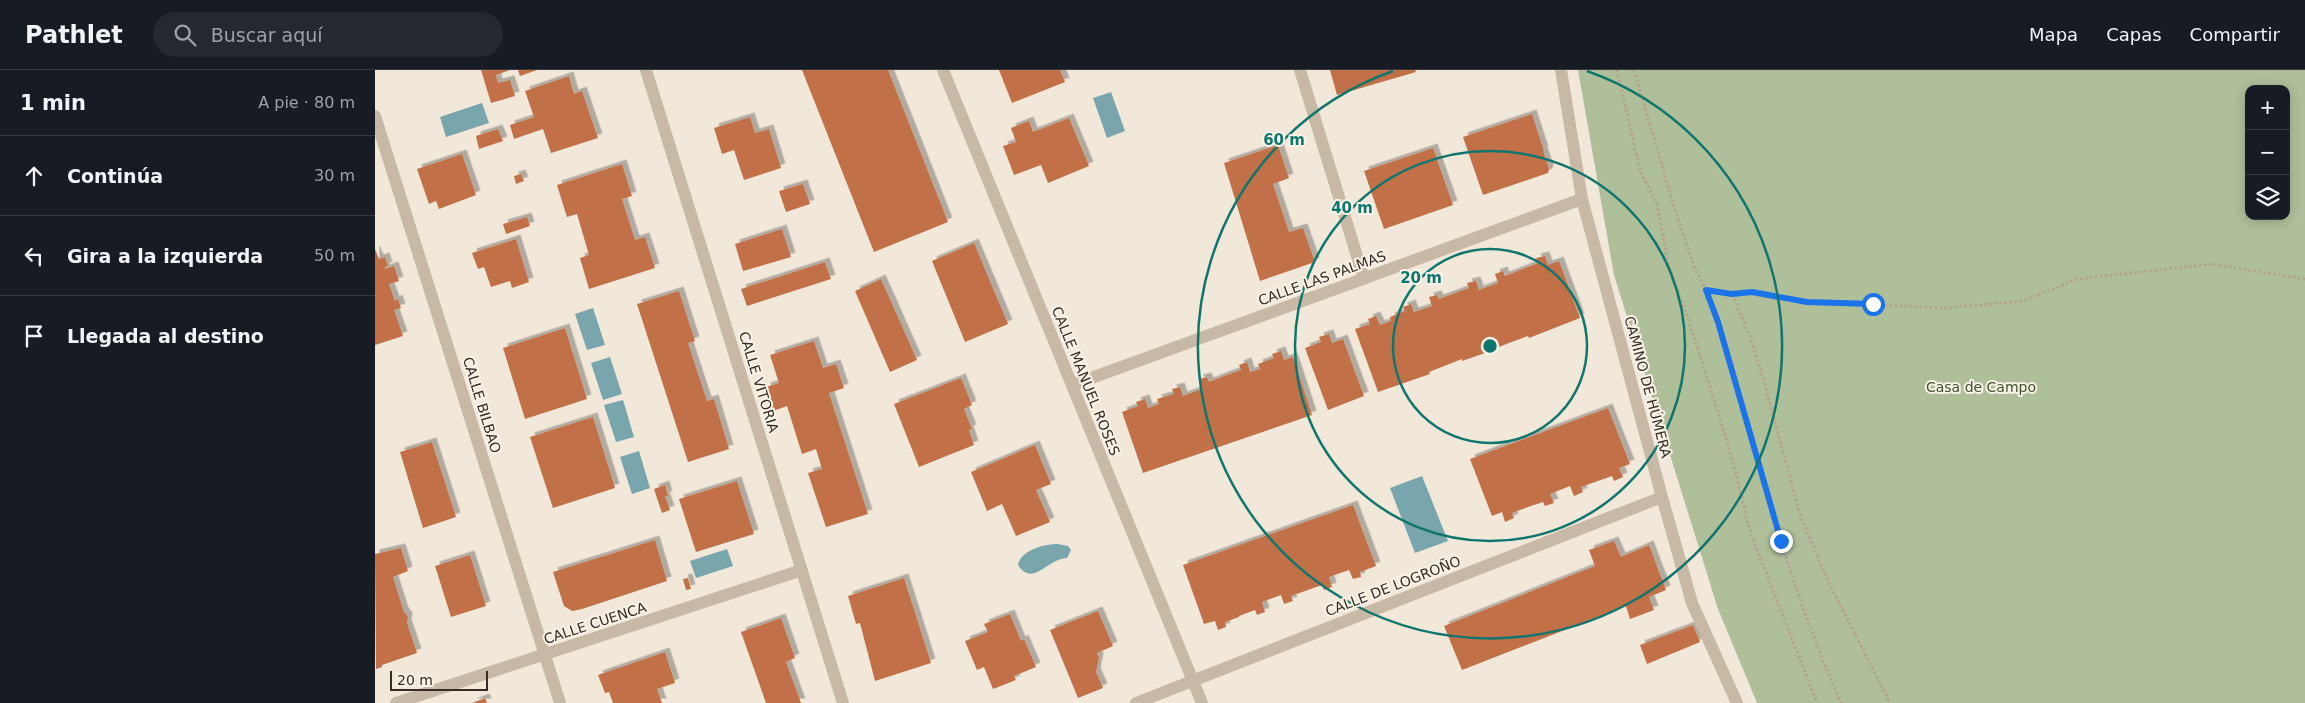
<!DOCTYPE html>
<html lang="es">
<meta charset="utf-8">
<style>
body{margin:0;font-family:"DejaVu Sans",sans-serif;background:#242831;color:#f1f3f6}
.controls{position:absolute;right:15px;top:15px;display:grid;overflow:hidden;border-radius:10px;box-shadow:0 2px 12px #0003}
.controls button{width:45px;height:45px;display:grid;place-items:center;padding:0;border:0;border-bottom:1px solid #363941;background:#171b24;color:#f1f3f6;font:25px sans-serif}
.scale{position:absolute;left:15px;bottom:12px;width:98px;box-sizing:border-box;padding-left:5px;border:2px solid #342c27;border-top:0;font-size:14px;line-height:18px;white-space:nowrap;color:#342c27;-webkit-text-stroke:4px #f8f2e6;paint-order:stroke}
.stop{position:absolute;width:15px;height:15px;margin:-11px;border:4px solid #1a73e8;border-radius:50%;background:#fff}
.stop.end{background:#1a73e8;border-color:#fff;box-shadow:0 1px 5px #0008}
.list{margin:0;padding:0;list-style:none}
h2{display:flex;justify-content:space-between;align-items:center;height:65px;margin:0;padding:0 20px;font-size:21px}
h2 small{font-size:16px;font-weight:400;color:#9ea1a6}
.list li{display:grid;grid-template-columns:32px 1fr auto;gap:15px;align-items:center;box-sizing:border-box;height:80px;padding:0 20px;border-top:1px solid #363941}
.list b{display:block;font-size:19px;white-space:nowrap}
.list em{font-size:16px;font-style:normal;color:#9ea1a6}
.icon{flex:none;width:28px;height:28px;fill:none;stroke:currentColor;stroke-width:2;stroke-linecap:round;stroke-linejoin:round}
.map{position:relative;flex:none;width:1930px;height:633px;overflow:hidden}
header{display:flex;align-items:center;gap:30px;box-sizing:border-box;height:70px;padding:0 25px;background:#171b24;border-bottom:1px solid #363941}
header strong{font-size:24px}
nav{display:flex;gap:28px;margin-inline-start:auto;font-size:18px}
.search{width:350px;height:45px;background:#242831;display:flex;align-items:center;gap:12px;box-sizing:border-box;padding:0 18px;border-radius:28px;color:#9ea1a6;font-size:19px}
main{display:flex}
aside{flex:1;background:#171b24}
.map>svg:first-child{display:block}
.green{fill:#afbf9a;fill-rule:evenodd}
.water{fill:#79a5ad}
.building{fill:#c27046;filter:url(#shadow)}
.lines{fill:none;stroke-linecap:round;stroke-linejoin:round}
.path{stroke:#b4a390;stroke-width:3;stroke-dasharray:2.5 2.5;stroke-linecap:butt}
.street{stroke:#c8b9a6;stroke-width:12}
.route{stroke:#1a73e8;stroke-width:6}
.ring{fill:none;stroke:#0f766e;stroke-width:2.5}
.labels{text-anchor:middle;stroke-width:4;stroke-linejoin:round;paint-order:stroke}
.street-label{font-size:14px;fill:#342c27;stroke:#f8f2e6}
.park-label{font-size:14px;fill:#40522b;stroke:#f8f2e6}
.centre{fill:#0f766e;stroke:#f8f2e6;stroke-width:2.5}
.ring-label{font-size:15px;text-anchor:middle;font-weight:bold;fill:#0f766e;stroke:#f8f2e6;stroke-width:4;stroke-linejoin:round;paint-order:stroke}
</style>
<header>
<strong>Pathlet</strong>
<div class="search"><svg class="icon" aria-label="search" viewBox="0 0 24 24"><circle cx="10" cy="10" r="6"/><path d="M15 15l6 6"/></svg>Buscar aquí</div>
<nav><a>Mapa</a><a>Capas</a><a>Compartir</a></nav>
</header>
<main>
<aside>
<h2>1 min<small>A pie · 80 m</small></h2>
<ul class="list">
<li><svg class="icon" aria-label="ahead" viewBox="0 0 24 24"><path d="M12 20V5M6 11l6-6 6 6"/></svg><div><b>Continúa</b></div><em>30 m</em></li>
<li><svg class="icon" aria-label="left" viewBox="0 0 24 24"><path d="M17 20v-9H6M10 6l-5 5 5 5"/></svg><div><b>Gira a la izquierda</b></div><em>50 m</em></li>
<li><svg class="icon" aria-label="arrive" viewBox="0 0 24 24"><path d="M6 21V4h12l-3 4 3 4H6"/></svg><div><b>Llegada al destino</b></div></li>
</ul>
</aside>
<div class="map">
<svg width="1930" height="633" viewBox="0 0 1930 633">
<defs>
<filter id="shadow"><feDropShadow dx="4.5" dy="-4.5" stdDeviation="0" flood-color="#0004"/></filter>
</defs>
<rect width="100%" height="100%" fill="#f1e8da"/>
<path class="green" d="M1203 0H1930V633H1382L1343 539 1239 205ZM1874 19H1911V146H1874Z"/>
<path class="water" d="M736 22 750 61 732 68 718 28Z
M107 33 114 53 71 67 65 47Z
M218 238 230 275 212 280 200 244Z
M235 287 247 324 228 330 216 293Z
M248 330 259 367 241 372 229 335Z
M264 381 275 418 257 424 245 387Z
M1047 406 1073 471 1040 483 1015 418Z
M683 474 693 476 696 480 692 488C673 488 658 518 643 495 646 480 669 474 683 474Z
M352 479 358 496 321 508 315 491Z"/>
<path class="building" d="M106 0H135L121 5 123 13 135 10 140 26 116 33Z
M143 0H162L145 6Z
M427 0H513L573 152 499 182Z
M624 0H685L690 12 637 33Z
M955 0H1040L1041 2 962 25Z
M194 6 199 24 207 21 223 68 176 83 168 59 139 69 135 55 159 47 150 21Z
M1157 44 1169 81H1168L1174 99 1173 103 1108 125 1088 67Z
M375 47 380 63 394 59 406 98 369 110 359 80 347 84 339 58Z
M694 48 714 96 673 113 666 95 639 105 628 76 641 72 636 58 654 51 658 62Z
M123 59 128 71 104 79 101 66Z
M903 75 914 108 898 114 914 162 928 158 940 192 885 211 849 93Z
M1058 78 1078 135 1009 159 989 101Z
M87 84 101 125 64 139 61 131 54 134 42 99Z
M247 94 257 126 247 129 260 170 270 167 280 198 214 219 205 188 214 185 202 144 192 147 182 115Z
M146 104 149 111 141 114 139 106Z
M428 114 435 134 411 142 404 121Z
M152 147 155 156 131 164 128 154Z
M407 159 416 187 368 201 360 174Z
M141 169 154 212 137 218 135 211 116 217 109 197 103 199 97 183Z
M599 173 633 254 590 272 557 191Z
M0 179 4 189 10 187 13 196 10 197V199L19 196 24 211 14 214 20 231 23 229 26 238 19 240 28 266 0 275Z
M1170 186 1173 195 1184 191 1205 248 1154 268 1153 266 1134 273 1119 279V280L1087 291V289L1054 302 1055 304 1003 322 980 259 995 254 993 249 1001 246 1005 255 1016 251 1015 247 1030 241 1028 237 1036 234 1039 242 1057 236 1054 227 1062 225 1064 229 1094 218 1092 213 1101 211 1104 220 1123 213 1120 204 1128 201 1130 206 1163 193 1161 188Z
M450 192 456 209 372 236 366 219Z
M506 209 542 290 515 302 480 221Z
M304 221 320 271 313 273 332 331 339 329 354 379 313 392 262 234Z
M190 258 212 329 150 349 128 278Z
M954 264 957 273 968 269 989 326 953 340 930 278 946 272 944 267Z
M439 271 448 298 461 294 469 318 454 323 493 444 451 457 433 403 447 399 441 379 427 384 412 336 398 341 391 317 404 313 395 285Z
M906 281 909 290 918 287 937 345 768 403 747 342 763 336 761 332 770 329 773 338 784 334 782 329 799 324 797 319 805 317 808 326 827 319 824 309 832 307 834 312 849 306 866 300 864 295 872 292 875 302 885 299 883 294 899 288 897 284Z
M586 308 597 335 589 339 597 359 594 360 599 375 544 397 519 334Z
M1233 338 1255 394 1244 398 1248 407 1239 411 1237 406 1206 417 1208 422 1199 426 1195 416 1175 424 1179 433 1170 436 1168 432 1153 437 1137 443 1139 448 1130 452 1127 442 1117 446 1095 389Z
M218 347 240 418 178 438 155 367Z
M57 372 81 447 48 458 25 382Z
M660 375 676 414 661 420 675 452 641 466 627 434 612 441 596 402Z
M362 411 379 464 321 482 304 429Z
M290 415 293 426H290L295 440 287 443 279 419Z
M978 435 1001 496 985 502 986 507 978 509 974 500 954 507 957 517 949 520 947 515 916 526 918 531 909 534 906 525 887 532 890 542 882 545 880 540 864 546V547L850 552 851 557 843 560 840 551 829 554 808 495Z
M280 470 292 511 207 539 197 541 189 536 178 502Z
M1239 471 1246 487 1274 475 1291 520 1274 527 1279 540 1255 549 1251 536 1087 600 1069 556 1220 496 1214 480Z
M26 478 33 501 18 507 29 542 33 547 32 553 42 583 7 595V597L1 599 0 484Z
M95 485 111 536 76 547 60 496Z
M313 508 316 519 311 520 308 509Z
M529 508 556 593 500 611 485 553 481 554 473 526Z
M723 541 738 576 722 583 724 588 721 602 728 618 703 628 675 560Z
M635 544 646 571 649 569 661 597 639 606 641 610 618 619 609 597 602 600 590 571 613 562 609 554Z
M406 548 420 588 411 592 426 633H391L366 562Z
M1318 555 1325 572 1272 594 1265 575Z
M290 582 300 613 282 619 287 633H238L234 622 230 623 223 605Z
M110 628 112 633H97Z"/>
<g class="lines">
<path class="path" d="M1242 0 1265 101 1282 134 1294 197 1315 254 1355 381 1376 464 1442 633
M1259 0 1300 140 1319 197 1331 220 1343 252C1379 381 1412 511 1466 633
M1331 220 1357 224 1377 222 1432 232 1570 238 1648 231 1702 209 1836 194 1930 209
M1357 224 1376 269 1390 315 1425 445 1454 513 1515 633"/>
<path class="street" d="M271 0 468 633
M568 0 827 633
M925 0 989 209
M1186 0 1207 129 1287 427 1317 533 1362 633
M0 46 185 633
M697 315 1207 129
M21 633 427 500
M761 633 1287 427"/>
</g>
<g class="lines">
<path class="route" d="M1406 471 1343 252 1331 220 1357 224 1377 222 1432 232 1498 234"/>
</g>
<g class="ring">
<circle cx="1115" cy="276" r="97"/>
<circle cx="1115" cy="276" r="195"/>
<path d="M1212 1A292 292 0 1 1 1018 1"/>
</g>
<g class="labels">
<g class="street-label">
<text transform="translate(947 208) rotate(-20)" y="5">CALLE LAS PALMAS</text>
<text transform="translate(711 311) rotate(68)" y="5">CALLE MANUEL ROSES</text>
<text transform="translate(384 312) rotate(73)" y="5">CALLE VITORIA</text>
<text transform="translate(1273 317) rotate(75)" y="5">CAMINO DE HÚMERA</text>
<text transform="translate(107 335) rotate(73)" y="5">CALLE BILBAO</text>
<text transform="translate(1018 516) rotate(-21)" y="5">CALLE DE LOGROÑO</text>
<text transform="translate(220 553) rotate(-18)" y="5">CALLE CUENCA</text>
</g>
<g class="park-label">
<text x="1606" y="322">Casa de Campo</text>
</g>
</g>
<circle cx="1115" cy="276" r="8" class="centre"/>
<g class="ring-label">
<text x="909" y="75">60 m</text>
<text x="977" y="143">40 m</text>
<text x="1046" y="213">20 m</text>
</g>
</svg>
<div class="controls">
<button>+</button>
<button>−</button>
<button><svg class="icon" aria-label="layers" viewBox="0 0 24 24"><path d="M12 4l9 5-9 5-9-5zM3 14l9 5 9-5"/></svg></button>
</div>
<div class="scale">20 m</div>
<div class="stop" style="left:1498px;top:234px"></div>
<div class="stop end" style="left:1406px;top:471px"></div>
</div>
</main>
